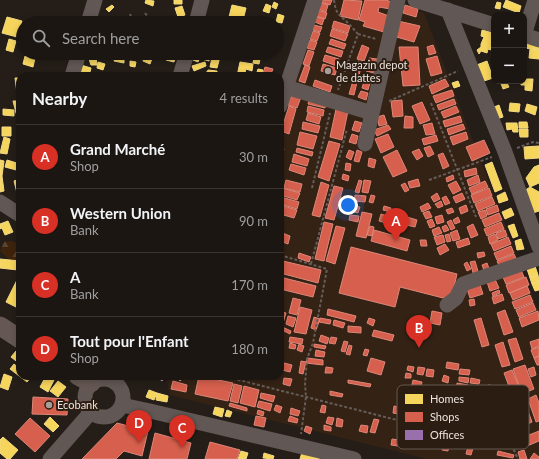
<!DOCTYPE html>
<meta charset="utf-8">
<style>
body{margin:0;font-family:Lato,sans-serif;background:#251f1b;color:#f1f3f6}
.controls{position:absolute;right:12px;top:12px;display:grid;overflow:hidden;border-radius:8px;box-shadow:0 2px 6px #0003}
.controls button{width:36px;height:36px;display:grid;place-items:center;padding:0;border:0;border-bottom:1px solid #3a3532;background:#1c1612;color:#f1f3f6;font:20px sans-serif}
.you{position:absolute;left:348px;top:205px;width:14px;height:14px;margin:-10px;border:3px solid #fff;border-radius:50%;background:#1a73e8;box-shadow:0 0 0 6px #1a73e833}
.badge{display:grid;place-items:center;width:26px;height:26px;border-radius:50%;background:#d93025;color:#fff;font-size:13px;font-weight:700}
.pin{position:absolute;translate:-50% -33px;filter:drop-shadow(0 1px 2px #0008)}
.pin::after{content:'';position:absolute;top:21px;width:14px;height:12px;background:inherit;clip-path:polygon(0 0,100% 0,50% 100%)}
.list{margin:0;padding:0;list-style:none}
h2{display:flex;justify-content:space-between;align-items:center;height:52px;margin:0;padding:0 16px;font-size:17px}
h2 small{font-size:13px;font-weight:400;color:#a09f9f}
.list li{display:grid;grid-template-columns:26px 1fr auto;gap:12px;align-items:center;box-sizing:border-box;height:64px;padding:0 16px;border-top:1px solid #3a3532}
.list b{display:block;font-size:15px;white-space:nowrap}
.list p{margin:0;font-size:13px;white-space:nowrap;color:#a09f9f}
.list em{font-size:13px;font-style:normal;color:#a09f9f}
.icon{flex:none;width:22px;height:22px;fill:none;stroke:currentColor;stroke-width:2;stroke-linecap:round;stroke-linejoin:round}
.map{position:relative;flex:none;width:539px;height:459px;overflow:hidden}
.search{position:absolute;background:#1c1612;box-shadow:0 2px 6px #0003;left:16px;top:16px;width:268px;height:44px;display:flex;align-items:center;gap:10px;box-sizing:border-box;padding:0 14px;border-radius:22px;color:#a09f9f;font-size:15px}
.panel{position:absolute;background:#1c1612;box-shadow:0 2px 6px #0003;left:16px;top:72px;width:268px;height:308px;border-radius:12px}
.map>svg:first-child{display:block}
.built{fill:#342215}
.forest{fill:url(#forest-firs)}
.homes{fill:#f6d55c;stroke:#f3d982}
.shops{fill:#d6604d;stroke:#dd8778}
.offices{fill:#9970ab;stroke:#b292ba}
.lines{fill:none;stroke-linecap:round;stroke-linejoin:round}
.path{stroke:#665d59;stroke-width:2;stroke-dasharray:3 2;stroke-linecap:butt}
.minor{stroke:#615754;stroke-width:15}
.major{stroke:#655854;stroke-width:19}
.poi-dot{fill:#a79e97;stroke:#2b1d12;stroke-width:1.5}
.labels{text-anchor:middle;stroke-width:4;stroke-linejoin:round;paint-order:stroke}
.poi-label{font-size:11px;fill:#ede3dc;stroke:#2b1d12;text-anchor:start}
.key{fill:#2b1d12;stroke:#65584f;stroke-width:1}
.key-label{font-size:11px;fill:#ede3dc}
</style>
<div class="map">
<svg width="539" height="459" viewBox="0 0 539 459">
<defs>
<pattern id="forest-firs" width="22" height="20" patternUnits="userSpaceOnUse"><rect width="22" height="20" fill="#3e230c"/><path d="M5 1l3.5 6h-7zM16 11l3.5 6h-7z" fill="#5a432f"/></pattern>
</defs>
<rect width="100%" height="100%" fill="#251e18"/>
<path class="built" d="M320 0H385L424 13 539 313V459H427L170 395 167 382 171 376H280V129L306 48Z"/>
<path class="forest" d="M11 241 20 244V259L12 262 0 251 4 242Z"/>
<path class="homes" d="M146 0 154 1 153 6 145 3Z
M174 0H182V4H174Z
M506 0 521 6 519 13 503 7Z
M274 2 278 4 276 9 272 7Z
M497 2 501 3 500 9 495 8Z
M266 4 271 6 269 13 263 11Z
M112 5 114 7 109 12 106 9Z
M232 5 246 8 243 20 229 17Z
M182 6 185 15 178 17 175 8Z
M278 14 284 16 282 23 276 22Z
M183 16 185 23H181L179 18Z
M7 17 22 21 17 37 2 33Z
M248 17 257 20 256 23H247Z
M23 27V40L19 39Z
M482 30 494 33V42L491 50 488 49 487 53 481 51 479 54 477 50 481 47V44L484 37 481 36Z
M277 37 282 38 280 44H277Z
M9 39 16 41 13 52 6 50Z
M524 41 539 44V50L524 48Z
M530 49 539 50V59L529 58Z
M61 53H66L64 59 59 57Z
M168 53 176 54 174 62 166 60Z
M213 53H221L217 68 210 67Z
M255 53 261 54 259 64 253 63Z
M262 53H269V57H262Z
M145 54 153 56 150 64 143 61Z
M203 54 210 55 209 61 202 59Z
M116 55 124 56V63L114 61Z
M25 56 35 58 33 67 23 64Z
M194 56 200 57 198 62 193 60Z
M96 58 97 65H91L89 59Z
M130 61 136 62 135 67 130 66Z
M487 61 493 78 481 82 474 66Z
M98 62 105 64 103 70 97 68Z
M205 62 206 66 194 71 192 66Z
M240 62 253 64 252 71 246 69 244 76H237Z
M81 65 91 68 89 76 78 74Z
M258 69 263 70 262 76 256 75Z
M208 70 217 71V76H197L207 72Z
M15 78H20V93H17Z
M524 79H533L532 91 525 90V85H521V81H524Z
M458 81 460 86 454 88 452 83Z
M500 81H511L507 83 509 87 503 89Z
M13 101H20L19 119 16 113Z
M510 103 520 104 519 112 509 111Z
M527 104 537 107 535 115 525 111Z
M499 105 503 117 494 120V107Z
M3 109 14 110V116L3 115Z
M519 122H527L528 128H519Z
M506 123H517L518 132H513L512 129 507 130Z
M2 127H11V136H2Z
M519 129H528V137H520Z
M4 137 10 139 7 154 0 153Z
M539 146V158L525 159 524 147Z
M0 160 4 161 2 176 4 191 0 192Z
M7 160 20 164V171L5 167Z
M492 162 502 189 495 192 485 165Z
M539 165V183L530 187 526 178 534 167Z
M19 179 20 192 17 193 14 181Z
M530 187 539 192V211L533 213 524 191Z
M505 192 508 200 499 203 497 196Z
M511 208 514 215 505 219 502 212Z
M8 221 13 232 5 235 2 228 0 229V224Z
M514 224 518 236 513 238 508 226Z
M521 239 524 249 517 250 515 241Z
M0 259 20 261 18 270 0 268Z
M535 266 538 275 530 278 527 269Z
M20 274V309L6 302Z
M538 275 539 281 532 284 530 278Z
M539 281V290L535 291 532 284Z
M16 351 20 355V364L11 357Z
M14 364 20 369V376L31 377 27 382 10 369Z
M4 374 12 377 8 390 0 387Z
M46 376 54 380 48 392 40 387Z
M58 381 66 387 58 397 50 391Z
M149 390 157 393 154 400 146 397Z
M157 393 168 396 167 402 156 400Z
M215 407 224 409 222 417 213 414Z
M227 410 232 412 230 417 225 416Z
M50 417 59 426 53 432 44 424Z
M3 437 18 450 10 459H7L0 453V440Z
M241 451 248 453 246 459H238Z
M302 452 320 455 319 459H300Z
M264 453 274 456 273 459 263 458Z"/>
<path class="shops" d="M322 0H332L330 5 321 2Z
M344 0 362 1 358 20 340 16Z
M365 0H386L392 2 390 9 379 7 378 12 389 16 384 32 363 26 365 22 359 20Z
M321 3 328 5 326 12 319 9Z
M405 5 418 9 416 17 403 13Z
M318 10 327 13 325 19 316 16Z
M317 17 324 19 322 25 315 22Z
M334 21 350 26 348 33 332 28Z
M398 21 420 26 414 42 393 36Z
M314 25 322 27 320 32 313 30Z
M332 29 348 34 345 41 330 36Z
M313 31 320 33 317 41 310 39Z
M331 39 346 44 344 49 329 44Z
M310 40 317 42 314 50 307 48Z
M362 45 369 48 364 61 357 59Z
M433 45 436 53 429 55 427 47Z
M328 47 343 51 341 57 326 52Z
M399 47H418L420 85 403 86Z
M308 50 314 52 309 66 303 64Z
M325 55 339 59 337 66 323 61Z
M437 56 442 73 431 76 426 59Z
M369 58 377 59 376 64 368 63Z
M358 61 365 63 362 70 355 68Z
M323 64 337 68 335 75 321 71Z
M305 65 310 67 305 83 299 81Z
M368 65 376 68 374 73 366 71Z
M265 67 273 69 270 76H262Z
M355 70 360 71 358 79 353 78Z
M366 75 372 76 368 90 362 88Z
M445 79 449 86 432 94 429 86Z
M315 80 332 86 330 92 313 86Z
M353 81 357 82 354 95 349 94Z
M452 90 454 96 436 103 433 96Z
M361 91 368 93 366 100 358 97Z
M292 94 301 97 297 108 288 105Z
M310 97 327 101 325 108 308 104Z
M454 99 456 104 439 110 437 105Z
M402 100 403 116 393 117 391 101Z
M422 102 430 120 420 124 412 106Z
M289 106 296 109 289 134 281 131Z
M308 106 324 110 323 116 307 112Z
M456 106 459 112 444 118 441 112Z
M336 109 348 111 342 140 330 137Z
M308 113 321 117 319 124 306 120Z
M384 115 387 124 379 126 377 117Z
M405 116 413 117V128H404Z
M460 116 462 122 445 127 443 121Z
M355 121 362 123 359 132 352 130Z
M303 122 320 126 318 133 302 129Z
M432 123 435 134 426 135 423 125Z
M463 124 465 129 449 135 447 129Z
M388 125 391 129 377 136 374 130Z
M300 132 317 136 313 149 297 145Z
M466 132 468 139 453 145 450 137Z
M352 134 358 136 356 144 349 142Z
M388 134 394 147 381 153 375 139Z
M436 135 438 141 424 145 422 139Z
M484 140 490 153 472 161 466 147Z
M329 141 340 144 329 181 318 177Z
M430 146 434 154 428 157 424 148Z
M280 147 284 149 280 161Z
M297 148 313 152 312 156 296 152Z
M419 149 423 156 417 160 412 152Z
M349 150 354 152 351 160 346 157Z
M357 150 362 152 359 162 354 161Z
M397 150 407 171 393 177 383 157Z
M443 153 449 166 443 169 438 155Z
M294 154 309 159 307 166 292 162Z
M369 158 376 160 374 168 368 166Z
M346 163 351 164 350 171 345 170Z
M291 164 306 168 304 175 289 170Z
M476 168 477 174 465 177 464 171Z
M343 174 349 176 348 181 342 179Z
M453 175 454 179 447 182 446 178Z
M478 175 480 182 469 186 467 180Z
M418 179 420 186 410 188 408 182Z
M286 180 302 184 300 192 284 188Z
M359 180 362 181 359 193 355 192Z
M364 180 371 181 368 193 362 192Z
M456 181 461 190 453 194 448 185Z
M485 181 488 187 472 194 469 188Z
M321 182 329 185 320 217 312 215Z
M405 183 409 190 405 192 401 185Z
M334 186 343 188 334 220 325 218Z
M282 188 300 193 297 200 280 195Z
M489 188 492 196 474 203 471 195Z
M437 193 440 199 434 202 431 197Z
M462 193 465 199 456 203 453 197Z
M355 195 366 196 365 202 354 201Z
M371 195 375 196 373 203 369 202Z
M446 196 450 203 445 205 442 198Z
M281 197 299 202 297 209 280 204Z
M492 197 495 204 478 211 475 204Z
M441 201 443 206 438 208 435 204Z
M428 203 431 208 422 212 420 207Z
M348 204 360 207 358 213 346 210Z
M280 205 297 210 294 218 280 214Z
M466 205 468 211 461 214 459 208Z
M497 205 499 211 488 215 486 209Z
M384 206 391 208 390 212 383 210Z
M452 208 454 212 448 214 446 210Z
M485 210 487 216 481 219 478 212Z
M429 211 432 217 426 219 423 213Z
M362 212 372 214 366 238 356 236Z
M499 213 502 220 485 227 482 220Z
M381 214 391 217 389 224 379 221Z
M350 215 359 216 358 222 349 220Z
M442 215 444 222 437 224 435 217Z
M404 216 417 220 415 227 402 224Z
M458 217 460 222 455 224 453 220Z
M432 219 435 226 430 228 427 221Z
M451 220 455 228 451 230 447 222Z
M324 222 333 224 324 261 315 259Z
M501 222 504 229 487 236 484 229Z
M473 224 478 235 471 238 467 227Z
M446 225 449 230 444 232 442 227Z
M336 226 345 228 335 264 326 261Z
M370 226 374 227 372 236 367 235Z
M439 227 442 233 434 236 432 230Z
M374 230 410 240 407 251 371 241Z
M457 230 460 239 453 241 450 233Z
M505 230 507 236 498 239 496 233Z
M280 232 290 236 288 244 280 241Z
M449 234 451 241 447 242 445 235Z
M495 234 498 240 490 244 488 237Z
M443 235 445 242 437 245 434 237Z
M508 237 511 244 494 251 491 244Z
M468 238 470 244 458 248 456 242Z
M420 240H426L427 246H421Z
M445 244 449 250 440 255 437 248Z
M511 246 514 253 497 260 494 253Z
M351 247 457 274 451 300 400 287 395 307 339 293Z
M484 252 485 256 478 258 477 253Z
M299 253 311 257 309 262 298 258Z
M514 254 517 261 500 268 497 261Z
M283 261 321 270 318 283 280 273Z
M475 261 479 275 474 276 470 262Z
M467 262 471 269 467 271 464 264Z
M487 263 490 271 485 273 482 265Z
M521 270 524 277 506 284 503 277Z
M280 277 316 286 313 297 280 289Z
M494 277 499 288 490 291 486 279Z
M526 277 529 285 509 293 506 285Z
M479 282 483 294 470 298 466 286Z
M527 286 530 293 513 300 510 293Z
M499 290 500 293 493 296 492 293Z
M502 294 504 300 494 304 492 297Z
M530 295 533 302 515 309 512 302Z
M293 298 301 300 297 315 289 313Z
M474 299 475 305 470 306 469 300Z
M533 303 536 310 519 317 516 310Z
M300 307 312 310 306 334 294 332Z
M328 309 356 316 354 322 327 315Z
M505 310 513 332 504 335 497 313Z
M432 311 442 313 440 325 430 323Z
M538 311 539 320 522 327 519 318Z
M282 312 286 313 283 323 280 322Z
M288 316 296 318 293 327 286 324Z
M314 317 320 319 316 330 311 328Z
M320 318 331 320 330 324 319 322Z
M369 318 375 320 373 326 367 323Z
M481 318 489 345 482 347 474 320Z
M334 320 345 323 343 328 333 325Z
M280 326 291 331 290 334 280 329Z
M348 326 361 327V333L348 332Z
M374 330 394 335 392 341 372 336Z
M321 335 329 338 327 344 319 341Z
M290 337 303 339 302 344 289 342Z
M331 337 337 338 335 344 329 343Z
M516 338 523 359 515 362 508 340Z
M539 339V346L532 349 530 342Z
M344 341 348 342 345 352 341 351Z
M503 342 510 365 502 367 495 345Z
M290 343 296 345 295 349 289 348Z
M299 344 304 346 302 352 297 350Z
M314 344 326 346 325 349 314 347Z
M349 345 352 346 350 355 346 354Z
M539 347V356L534 358 531 350Z
M365 349 369 350 367 356 363 355Z
M316 350 325 352 324 357 315 356Z
M539 356V365H537L534 358Z
M307 358 323 360V365L306 363Z
M371 358 385 362 381 375 367 371Z
M301 361 306 362 303 374 299 373Z
M447 362 459 364 458 370 446 368Z
M284 363 292 365 290 372 282 370Z
M525 365 534 389 522 394 513 369Z
M408 366 414 367 413 372 407 370Z
M326 367 333 368 332 373H325Z
M418 367 425 368 423 375 417 374Z
M534 367 536 375 531 377 528 369Z
M427 369 434 370 433 377 426 376Z
M460 369 470 370 469 375 459 374Z
M512 370 522 394 513 397 504 373Z
M406 373 411 374V378H405Z
M444 375 449 377 448 383 442 381Z
M175 376H186L180 381Z
M199 376 233 383 228 401 195 394Z
M459 377 469 378 468 383 459 381Z
M284 378 292 379 290 386 283 384Z
M471 378 480 380 479 384 470 383Z
M348 380 371 384 370 387 348 383Z
M413 380 422 382 420 391 411 389Z
M173 381 187 385 186 392 171 389Z
M457 383 468 385 467 392 456 390Z
M234 384 242 386 238 403 230 401Z
M244 386 259 390 255 407 240 403Z
M330 391 343 394 342 397 330 395Z
M261 393 275 396 273 402 260 398Z
M536 395 539 403V421L536 422 528 399Z
M33 397 68 399 67 415 32 414Z
M524 400 532 422 523 426 515 403Z
M259 401 272 404 270 411 257 407Z
M230 403 247 408V411L229 406Z
M276 405 282 407 280 413 274 410Z
M322 405 326 406 325 413 320 412Z
M394 406 405 408 404 415 393 413Z
M291 408 300 411 298 416 290 414Z
M258 410 264 412 263 416 257 414Z
M256 416 266 418 264 427 254 425Z
M290 416 298 419 297 423 288 421Z
M328 417 334 418 332 425 326 423Z
M30 418 50 436 35 452 15 434Z
M337 418 343 420 342 427 336 426Z
M374 419 379 420 375 433 370 432Z
M117 423 148 431 142 456 124 451 116 459H82Z
M324 425 331 427V431L324 430Z
M361 425 368 426 367 433 359 431Z
M306 426 312 428 310 434 304 431Z
M539 431V441L527 446 524 437Z
M155 433 191 443 187 459H149Z
M392 439 399 440 398 446 391 445Z
M470 439 475 441 471 455 466 454Z
M210 442 240 450 237 459H205Z
M443 443 449 444 448 451 442 450Z
M524 450 527 459H520L518 452Z
M498 451 514 455 513 458 497 455Z
M534 453 539 457 538 459H530Z"/>
<path class="offices" d="M156 376H167L162 381Z"/>
<g class="lines">
<path class="path" d="M334 0C336 15 339 14 349 24 352 27 355 31 358 34L338 90
M145 13 148 17
M130 14 132 19
M358 34 376 39
M389 101 458 71
M431 103 476 217
M517 148 533 142 539 143
M429 180 492 157
M312 188 330 113
M280 255 327 269 313 343 307 359 305 384 306 397 301 434
M311 264 347 129
M223 376 405 422 508 437
M489 384 508 437 518 459"/>
<path class="minor" d="M415 0 494 25
M448 10 505 152 539 247
M88 23 95 0
M196 23 202 0
M524 35 535 0
M524 35 539 40
M72 76 79 53
M180 76 187 53
M286 87 372 113
M280 106 315 0
M365 144 398 0
M0 202 20 215
M447 305 456 298 463 284 539 258
M85 398a19 19 0 1 1 38 0a19 19 0 1 1-38 0Z
M122 405 150 411 354 459
M50 459 91 412"/>
<path class="major" d="M0 326 20 339
M78 376 91 383"/>
</g>
<g class="poi-dot">
<circle cx="328" cy="71" r="4"/>
<circle cx="49" cy="405" r="4"/>
</g>
<g class="labels">
<g class="poi-label">
<text x="336" y="69">Magazin depot<tspan x="336" dy="13">de dattes</tspan></text>
<text x="57" y="409">Ecobank</text>
</g>
</g>
<rect x="397" y="385" width="132" height="64" rx="6" class="key"/>
<rect x="405" y="394" width="18" height="10" fill="#f6d55c"/>
<rect x="405" y="412" width="18" height="10" fill="#d6604d"/>
<rect x="405" y="430" width="18" height="10" fill="#9970ab"/>
<g class="key-label">
<text x="430" y="403">Homes</text>
<text x="430" y="421">Shops</text>
<text x="430" y="439">Offices</text>
</g>
</svg>
<div class="controls">
<button>+</button>
<button>−</button>
</div>
<div class="you"></div>
<div class="pin badge" style="left:396px;top:241px">A</div>
<div class="pin badge" style="left:419px;top:348px">B</div>
<div class="pin badge" style="left:182px;top:448px">C</div>
<div class="pin badge" style="left:139px;top:443px">D</div>
<div class="search"><svg class="icon" aria-label="search" viewBox="0 0 24 24"><circle cx="10" cy="10" r="6"/><path d="M15 15l6 6"/></svg>Search here</div>
<section class="panel">
<h2>Nearby<small>4 results</small></h2>
<ul class="list">
<li><span class="badge">A</span><div><b>Grand Marché</b><p>Shop</p></div><em>30 m</em></li>
<li><span class="badge">B</span><div><b>Western Union</b><p>Bank</p></div><em>90 m</em></li>
<li><span class="badge">C</span><div><b>A</b><p>Bank</p></div><em>170 m</em></li>
<li><span class="badge">D</span><div><b>Tout pour l'Enfant</b><p>Shop</p></div><em>180 m</em></li>
</ul>
</section>
</div>
